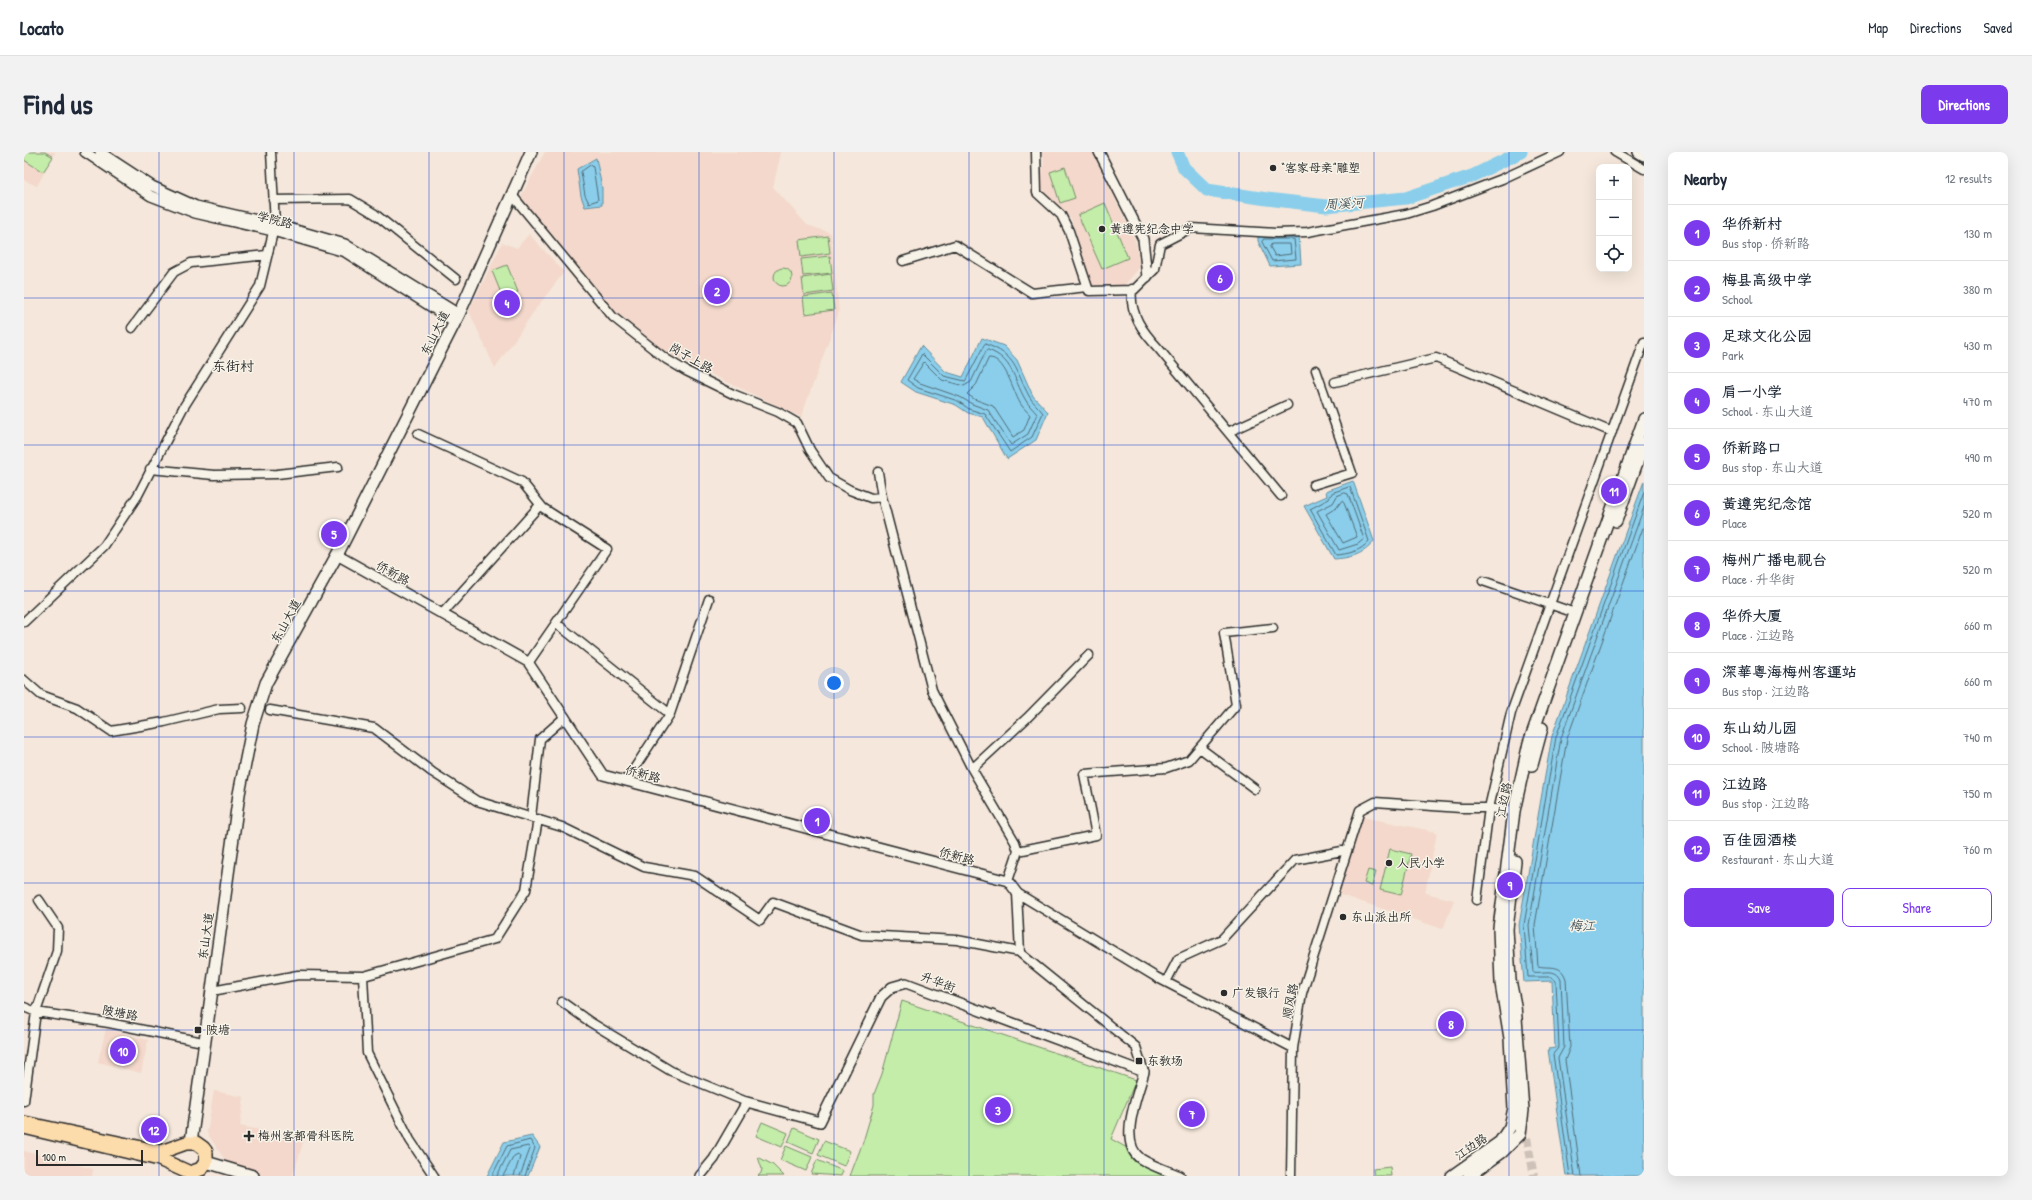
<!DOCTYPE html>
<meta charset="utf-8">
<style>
body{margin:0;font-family:"Patrick Hand","LXGW WenKai TC",sans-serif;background:#f2f2f3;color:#1f2937}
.controls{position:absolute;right:12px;top:12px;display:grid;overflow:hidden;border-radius:8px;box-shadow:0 4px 16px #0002}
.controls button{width:36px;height:36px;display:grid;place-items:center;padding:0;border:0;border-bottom:1px solid #e0e1e3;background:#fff;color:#1f2937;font:20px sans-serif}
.scale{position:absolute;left:12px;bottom:10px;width:107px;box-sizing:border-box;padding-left:4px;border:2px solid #2b2b2b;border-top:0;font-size:11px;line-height:14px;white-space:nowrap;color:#2b2b2b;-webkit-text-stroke:3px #f7f3e8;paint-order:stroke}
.you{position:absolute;left:810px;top:531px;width:14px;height:14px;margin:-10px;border:3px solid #fff;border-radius:50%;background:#1a73e8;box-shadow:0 0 0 6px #1a73e833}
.badge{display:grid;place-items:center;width:26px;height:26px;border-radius:50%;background:#7c3aed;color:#fff;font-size:13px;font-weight:700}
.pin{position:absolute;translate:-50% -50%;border:2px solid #fff;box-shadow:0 1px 4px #0006}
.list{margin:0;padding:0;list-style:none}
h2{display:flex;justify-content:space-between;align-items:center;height:52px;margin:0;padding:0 16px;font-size:17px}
h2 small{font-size:13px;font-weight:400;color:#747a83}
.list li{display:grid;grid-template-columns:26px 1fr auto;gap:12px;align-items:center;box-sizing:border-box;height:56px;padding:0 16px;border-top:1px solid #e0e1e3}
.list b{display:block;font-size:15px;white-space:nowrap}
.list p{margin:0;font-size:13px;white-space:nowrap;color:#747a83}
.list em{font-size:13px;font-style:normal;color:#747a83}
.actions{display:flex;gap:8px;padding:12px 16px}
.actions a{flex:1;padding:9px 0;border:1px solid #7c3aed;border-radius:8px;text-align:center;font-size:14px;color:#7c3aed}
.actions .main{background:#7c3aed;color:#fff}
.icon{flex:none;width:22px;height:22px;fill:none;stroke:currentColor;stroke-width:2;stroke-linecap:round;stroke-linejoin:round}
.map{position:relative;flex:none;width:1620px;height:1024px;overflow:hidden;border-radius:8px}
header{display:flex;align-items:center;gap:24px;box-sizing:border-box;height:56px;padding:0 20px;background:#fff;border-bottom:1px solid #e0e1e3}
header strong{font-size:19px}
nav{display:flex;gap:22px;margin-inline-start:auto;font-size:14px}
.intro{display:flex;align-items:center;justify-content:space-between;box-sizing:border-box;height:96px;padding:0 24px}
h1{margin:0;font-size:28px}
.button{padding:10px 18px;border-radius:8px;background:#7c3aed;color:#fff;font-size:14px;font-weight:700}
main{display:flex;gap:24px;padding:0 24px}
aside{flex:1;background:#fff;border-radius:8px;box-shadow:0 4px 16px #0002}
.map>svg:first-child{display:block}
.built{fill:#f3d8cb}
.green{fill:#c3eda9;stroke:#778c6a}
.water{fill:#8aceeb;stroke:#648d9e}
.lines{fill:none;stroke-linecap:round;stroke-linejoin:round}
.shore{stroke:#516c78;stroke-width:1}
.river{stroke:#8aceeb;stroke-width:13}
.minor-tunnel{stroke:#cdc1b8;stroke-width:8;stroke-dasharray:8 4;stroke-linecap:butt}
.minor-casing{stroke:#2b2b2b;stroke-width:11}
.tertiary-casing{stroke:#2b2b2b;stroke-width:12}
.secondary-casing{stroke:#2b2b2b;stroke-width:14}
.trunk-casing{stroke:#2b2b2b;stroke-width:16}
.minor{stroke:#f7f3e8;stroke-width:8}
.tertiary{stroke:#f7f3e8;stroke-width:9}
.secondary{stroke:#f7f3e8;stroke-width:11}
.trunk{stroke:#fddcac;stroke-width:13}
.grid{fill:none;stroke:#1d4ed8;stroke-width:1;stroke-opacity:0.55}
.poi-dot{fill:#2b2b2b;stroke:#f7f3e8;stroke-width:1.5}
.labels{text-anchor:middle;stroke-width:3;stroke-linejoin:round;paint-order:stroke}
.poi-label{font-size:12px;fill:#2b2b2b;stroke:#f7f3e8;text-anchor:start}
.street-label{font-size:12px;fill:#2b2b2b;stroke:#f7f3e8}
.water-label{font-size:13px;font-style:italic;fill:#43545b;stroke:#f7f3e8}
.quarter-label{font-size:14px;fill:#2b2b2b;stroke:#f7f3e8}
</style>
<header>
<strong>Locato</strong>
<nav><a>Map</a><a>Directions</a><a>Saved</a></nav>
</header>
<div class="intro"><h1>Find us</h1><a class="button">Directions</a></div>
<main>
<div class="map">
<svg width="1620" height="1024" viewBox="0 0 1620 1024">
<rect width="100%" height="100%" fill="#f5e7db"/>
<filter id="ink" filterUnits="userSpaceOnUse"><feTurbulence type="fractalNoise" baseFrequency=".025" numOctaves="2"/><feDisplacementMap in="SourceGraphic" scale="8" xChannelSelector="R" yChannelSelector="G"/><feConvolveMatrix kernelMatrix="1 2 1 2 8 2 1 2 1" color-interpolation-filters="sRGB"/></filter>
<g filter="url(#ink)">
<path class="built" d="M0 0H31L13 34 0 28Z
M521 0H757L749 35 783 73 807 81 815 160 777 265 640 200 595 166 495 48Z
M1018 0H1068L1111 88 1116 115 1098 136 1067 133 1047 66 1022 44 1016 31 1020 10Z
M505 82 540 120 513 155 471 216 445 159 478 91 493 96Z
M1338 665 1413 680 1401 741 1430 748 1419 777 1314 742Z
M82 877 124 888 117 921 74 910Z
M190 939 220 945 216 974 280 987 269 1024H237L203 1011 183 981Z
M0 999 69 1017 68 1024H0Z"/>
<path class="green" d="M0 0H21L29 5 19 20 0 8Z
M1041 15 1051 46 1036 51 1026 20Z
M1081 51 1104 106 1078 117 1054 63Z
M804 84 806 101 777 105 775 88Z
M806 104 808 121 779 124 777 107Z
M483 113 494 140 479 146 468 119Z
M750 125a9 9 0 1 1 18 0a9 9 0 1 1-18 0Z
M807 122 809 139 780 143 778 126Z
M808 141 810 158 781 162 779 145Z
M1366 697 1387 702 1377 743 1356 738Z
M1344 718 1352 720 1348 734 1340 731Z
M878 849 1112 928 1087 987 1134 1013 1159 1024H826L839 990 850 953V942L858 922Z
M738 970 764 981 758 995 732 984Z
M770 976 795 987 789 1001 764 990Z
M800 989 826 999 820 1014 794 1003Z
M762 994 788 1005 782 1019 756 1008Z
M734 1005 749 1013 760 1024H734L737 1021 738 1017Z
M793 1008 819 1019 817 1024 787 1022Z
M1366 1015 1367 1024H1350L1349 1017Z"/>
<path class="water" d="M572 6 578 36V53L561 55 557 44 553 17Z
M1275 82 1277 112 1246 114 1234 89V84Z
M958 186 980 194 993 208 1009 244 1024 260 1012 288 983 307 959 265 944 261 932 253 892 240 877 230 897 194 922 220 939 225Z
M1329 329 1350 389C1340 403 1325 406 1310 407L1280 354 1303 344 1302 339Z
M1620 329V1024H1542L1524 897 1531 896 1528 829 1500 830 1495 773 1528 584Z
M508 984 516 995 504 1024H463L480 990Z"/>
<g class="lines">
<path class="shore" d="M567 13 569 15 574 48 565 51 561 43 557 20Z
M1240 87H1270L1272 107 1248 109 1238 90Z
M1248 92H1266L1267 102 1251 104 1246 95Z
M961 192C993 203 991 218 1005 244 1008 250 1015 255 1019 261L1008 285 986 300 961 262 945 257 934 249 894 236 883 228 898 202 920 224 941 229Z
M964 198C989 207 989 226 1001 247 1004 253 1009 257 1013 262L1004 282 987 293 964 258 948 252 936 245 896 231 889 227 900 210 918 228 940 234 947 230 962 199Z
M965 206C981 205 989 239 996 251 998 255 1003 259 1006 263L1000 278 989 285 969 254 950 247 943 242 952 233Z
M1326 335 1345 389C1337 399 1325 402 1312 403L1286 357 1305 347 1308 341Z
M1321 341 1324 342 1340 387 1334 392 1315 398 1293 359 1309 351 1313 344Z
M1318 349 1320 351 1333 385 1319 391 1302 362 1312 356Z
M468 1024 483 994 506 988 511 996 501 1024
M473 1024 486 998 504 994 506 997 496 1024
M479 1024 490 1004 494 1002 496 1005 490 1024
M1546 1024 1529 902 1535 895 1532 829 1527 825H1504L1500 773 1532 585 1620 340
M1551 1024 1534 906 1540 895 1537 828C1532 815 1519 822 1509 820L1505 773 1537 586 1620 355
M1557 1024 1541 908 1546 895 1542 827C1537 811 1526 817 1514 814L1511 773 1543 587 1620 373"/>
<path class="river" d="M1153 0 1160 16 1183 38 1243 47 1302 54 1382 46 1448 24 1497 0"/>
<path class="minor-tunnel" d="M1503 986 1510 1024"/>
<g class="minor-casing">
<path id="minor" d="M1012 0 1013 41 1037 63 1045 79 1065 139 1110 138 1131 117 1136 92 1167 76 1252 81 1283 80 1382 62 1408 54 1478 27 1536 0
M1591 0 1620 17
M488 43 589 165 642 207 662 219 709 242 754 260 773 271 786 298 805 326 826 338 847 346 858 345
M249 48 326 47 351 62 432 127
M879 109 931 93 1008 141 1063 135
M1108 137C1105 162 1119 180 1135 197L1257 344
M108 176 150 120 167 111 243 103
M1311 230 1412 206 1588 280
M1204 280 1263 253
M394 282 498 330 519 356 583 397 505 510
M126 317 190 323 253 322 314 315
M854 320 858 345 908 538 948 617 991 690 994 699 984 729
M1289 333 1328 321 1292 218
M1459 429 1551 461
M418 462 516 353
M0 470 80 394 114 343 159 256 236 134 251 72 247 0
M532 471 646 562
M0 528 17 543 53 556 87 579 140 570 195 557 218 556
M246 558 350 576 408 620 453 649 538 675 620 715 671 724 736 768 749 750 838 783 933 788 996 800
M1176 596 1231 637
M948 617 1003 566 1065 503
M602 629 646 562 685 447
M507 665 516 587 541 565
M994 699 1072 683 1060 622 1142 616 1165 608 1212 553 1200 481 1249 476
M1453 748 1465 656 1487 561 1620 190
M339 824 343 901 386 988 410 1024
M1142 830 1154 807 1198 787 1271 708 1318 699
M188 839 274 823 340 824 471 787 502 738 514 667
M538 850 566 870 647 919 723 950
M0 855 12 860 85 871 174 889
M1120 920 1112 895 996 801 993 741 1132 825 1269 896
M0 949 12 860 33 799 34 776 15 748
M1267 1024 1269 896 1278 841 1336 658 1351 650 1437 656H1465L1490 659"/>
</g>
<g class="tertiary-casing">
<path id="tertiary" d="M61 0 127 44 171 61 249 79 321 100 431 170
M76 0 128 34 172 54 251 72 321 92 435 162
M1075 0 1119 87 1123 125
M313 403 504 510 579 623 984 729 993 741
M676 1024 690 1007 723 950 796 970 857 845 868 835 882 831 1120 920C1114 942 1093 991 1117 1007 1128 1014 1144 1019 1156 1024"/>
</g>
<g class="secondary-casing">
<path id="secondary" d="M1615 0 1620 3
M1592 369 1620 291
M1508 613 1518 576
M167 990 215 642 229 572 242 531 313 403 435 162 507 0
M182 1010 229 1024
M1428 1024 1476 990 1486 975 1490 956 1486 886 1477 831 1475 776 1490 659 1505 591 1620 267
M1445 1024 1478 1000 1496 982 1499 958 1491 853 1486 828 1483 777 1491 709"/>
</g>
<g class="trunk-casing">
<path id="trunk" d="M0 971 137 1000 162 991H172L179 996 182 1000V1010L177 1017 166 1021 135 1007 0 975"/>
</g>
<use href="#minor" class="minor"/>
<use href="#tertiary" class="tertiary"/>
<use href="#secondary" class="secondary"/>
<use href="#trunk" class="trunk"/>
</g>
</g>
<path class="grid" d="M135 0V1024M270 0V1024M405 0V1024M540 0V1024M675 0V1024M810 0V1024M945 0V1024M1080 0V1024M1215 0V1024M1350 0V1024M1485 0V1024M0 146H1620M0 293H1620M0 439H1620M0 585H1620M0 731H1620M0 878H1620"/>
<g class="poi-dot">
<circle cx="1249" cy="16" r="4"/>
<circle cx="1078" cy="77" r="4"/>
<circle cx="1365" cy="711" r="4"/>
<circle cx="1319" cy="765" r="4"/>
<circle cx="1200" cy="841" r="4"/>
<rect x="170" y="874" width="8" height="8" rx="2"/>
<rect x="1111" y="905" width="8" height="8" rx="2"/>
<path d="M223 978h4v4h4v4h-4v4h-4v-4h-4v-4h4z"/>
</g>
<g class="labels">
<g class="poi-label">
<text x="1257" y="20">“客家母亲”雕塑</text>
<text x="1086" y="81">黄遵宪纪念中学</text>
<text x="1373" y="715">人民小学</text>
<text x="1327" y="769">东山派出所</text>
<text x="1208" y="845">广发银行</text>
<text x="182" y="882">陂塘</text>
<text x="1123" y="913">东教场</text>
<text x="234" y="988">梅州客都骨科医院</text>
</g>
<g class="street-label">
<text transform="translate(251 68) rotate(14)" y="4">学院路</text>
<text transform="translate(411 181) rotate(-63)" y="4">东山大道</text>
<text transform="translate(667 206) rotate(30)" y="4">岗子上路</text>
<text transform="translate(369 421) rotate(29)" y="4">侨新路</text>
<text transform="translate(262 469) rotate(-61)" y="4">东山大道</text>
<text transform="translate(619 622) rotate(15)" y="4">侨新路</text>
<text transform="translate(1480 648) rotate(-79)" y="4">江边路</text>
<text transform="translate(933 704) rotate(15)" y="4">侨新路</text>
<text transform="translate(182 784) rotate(-82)" y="4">东山大道</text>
<text transform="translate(914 830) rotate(21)" y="4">升华街</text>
<text transform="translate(1266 849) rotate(-78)" y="4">顺风路</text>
<text transform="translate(96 861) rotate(11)" y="4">陂塘路</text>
<text transform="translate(1447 995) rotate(-35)" y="4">江边路</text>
</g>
<g class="water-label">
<text transform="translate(1320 51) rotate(-3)" y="5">周溪河</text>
<text x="1558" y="778">梅江</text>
</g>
<g class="quarter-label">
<text x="209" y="219">东街村</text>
</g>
</g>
</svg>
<div class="controls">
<button>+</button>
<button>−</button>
<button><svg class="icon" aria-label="locate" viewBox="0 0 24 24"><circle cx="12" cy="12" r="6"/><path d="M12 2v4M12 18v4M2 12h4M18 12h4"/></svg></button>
</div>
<div class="scale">100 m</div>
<div class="you"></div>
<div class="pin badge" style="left:793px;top:669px">1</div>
<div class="pin badge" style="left:693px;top:139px">2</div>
<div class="pin badge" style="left:974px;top:958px">3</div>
<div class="pin badge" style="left:483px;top:151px">4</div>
<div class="pin badge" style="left:310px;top:382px">5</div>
<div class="pin badge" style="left:1196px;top:126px">6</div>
<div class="pin badge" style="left:1168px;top:962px">7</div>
<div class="pin badge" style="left:1427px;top:872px">8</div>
<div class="pin badge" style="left:1486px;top:733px">9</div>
<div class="pin badge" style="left:99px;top:899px">10</div>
<div class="pin badge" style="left:1590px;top:339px">11</div>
<div class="pin badge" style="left:130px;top:978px">12</div>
</div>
<aside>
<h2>Nearby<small>12 results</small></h2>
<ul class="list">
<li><span class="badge">1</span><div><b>华侨新村</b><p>Bus stop · 侨新路</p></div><em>130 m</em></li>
<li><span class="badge">2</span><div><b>梅县高级中学</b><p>School</p></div><em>380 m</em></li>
<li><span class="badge">3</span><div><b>足球文化公园</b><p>Park</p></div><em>430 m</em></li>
<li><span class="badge">4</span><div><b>肩一小学</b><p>School · 东山大道</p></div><em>470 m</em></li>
<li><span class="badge">5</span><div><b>侨新路口</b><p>Bus stop · 东山大道</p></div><em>490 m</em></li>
<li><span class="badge">6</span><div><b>黄遵宪纪念馆</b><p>Place</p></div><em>520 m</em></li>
<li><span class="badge">7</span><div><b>梅州广播电视台</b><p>Place · 升华街</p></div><em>520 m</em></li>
<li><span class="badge">8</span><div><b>华侨大厦</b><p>Place · 江边路</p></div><em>660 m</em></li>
<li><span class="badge">9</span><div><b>深華粵海梅州客運站</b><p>Bus stop · 江边路</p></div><em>660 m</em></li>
<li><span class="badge">10</span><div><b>东山幼儿园</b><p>School · 陂塘路</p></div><em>740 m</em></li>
<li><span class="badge">11</span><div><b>江边路</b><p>Bus stop · 江边路</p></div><em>750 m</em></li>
<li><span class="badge">12</span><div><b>百佳园酒楼</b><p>Restaurant · 东山大道</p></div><em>760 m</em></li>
</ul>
<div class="actions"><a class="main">Save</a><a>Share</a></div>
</aside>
</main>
